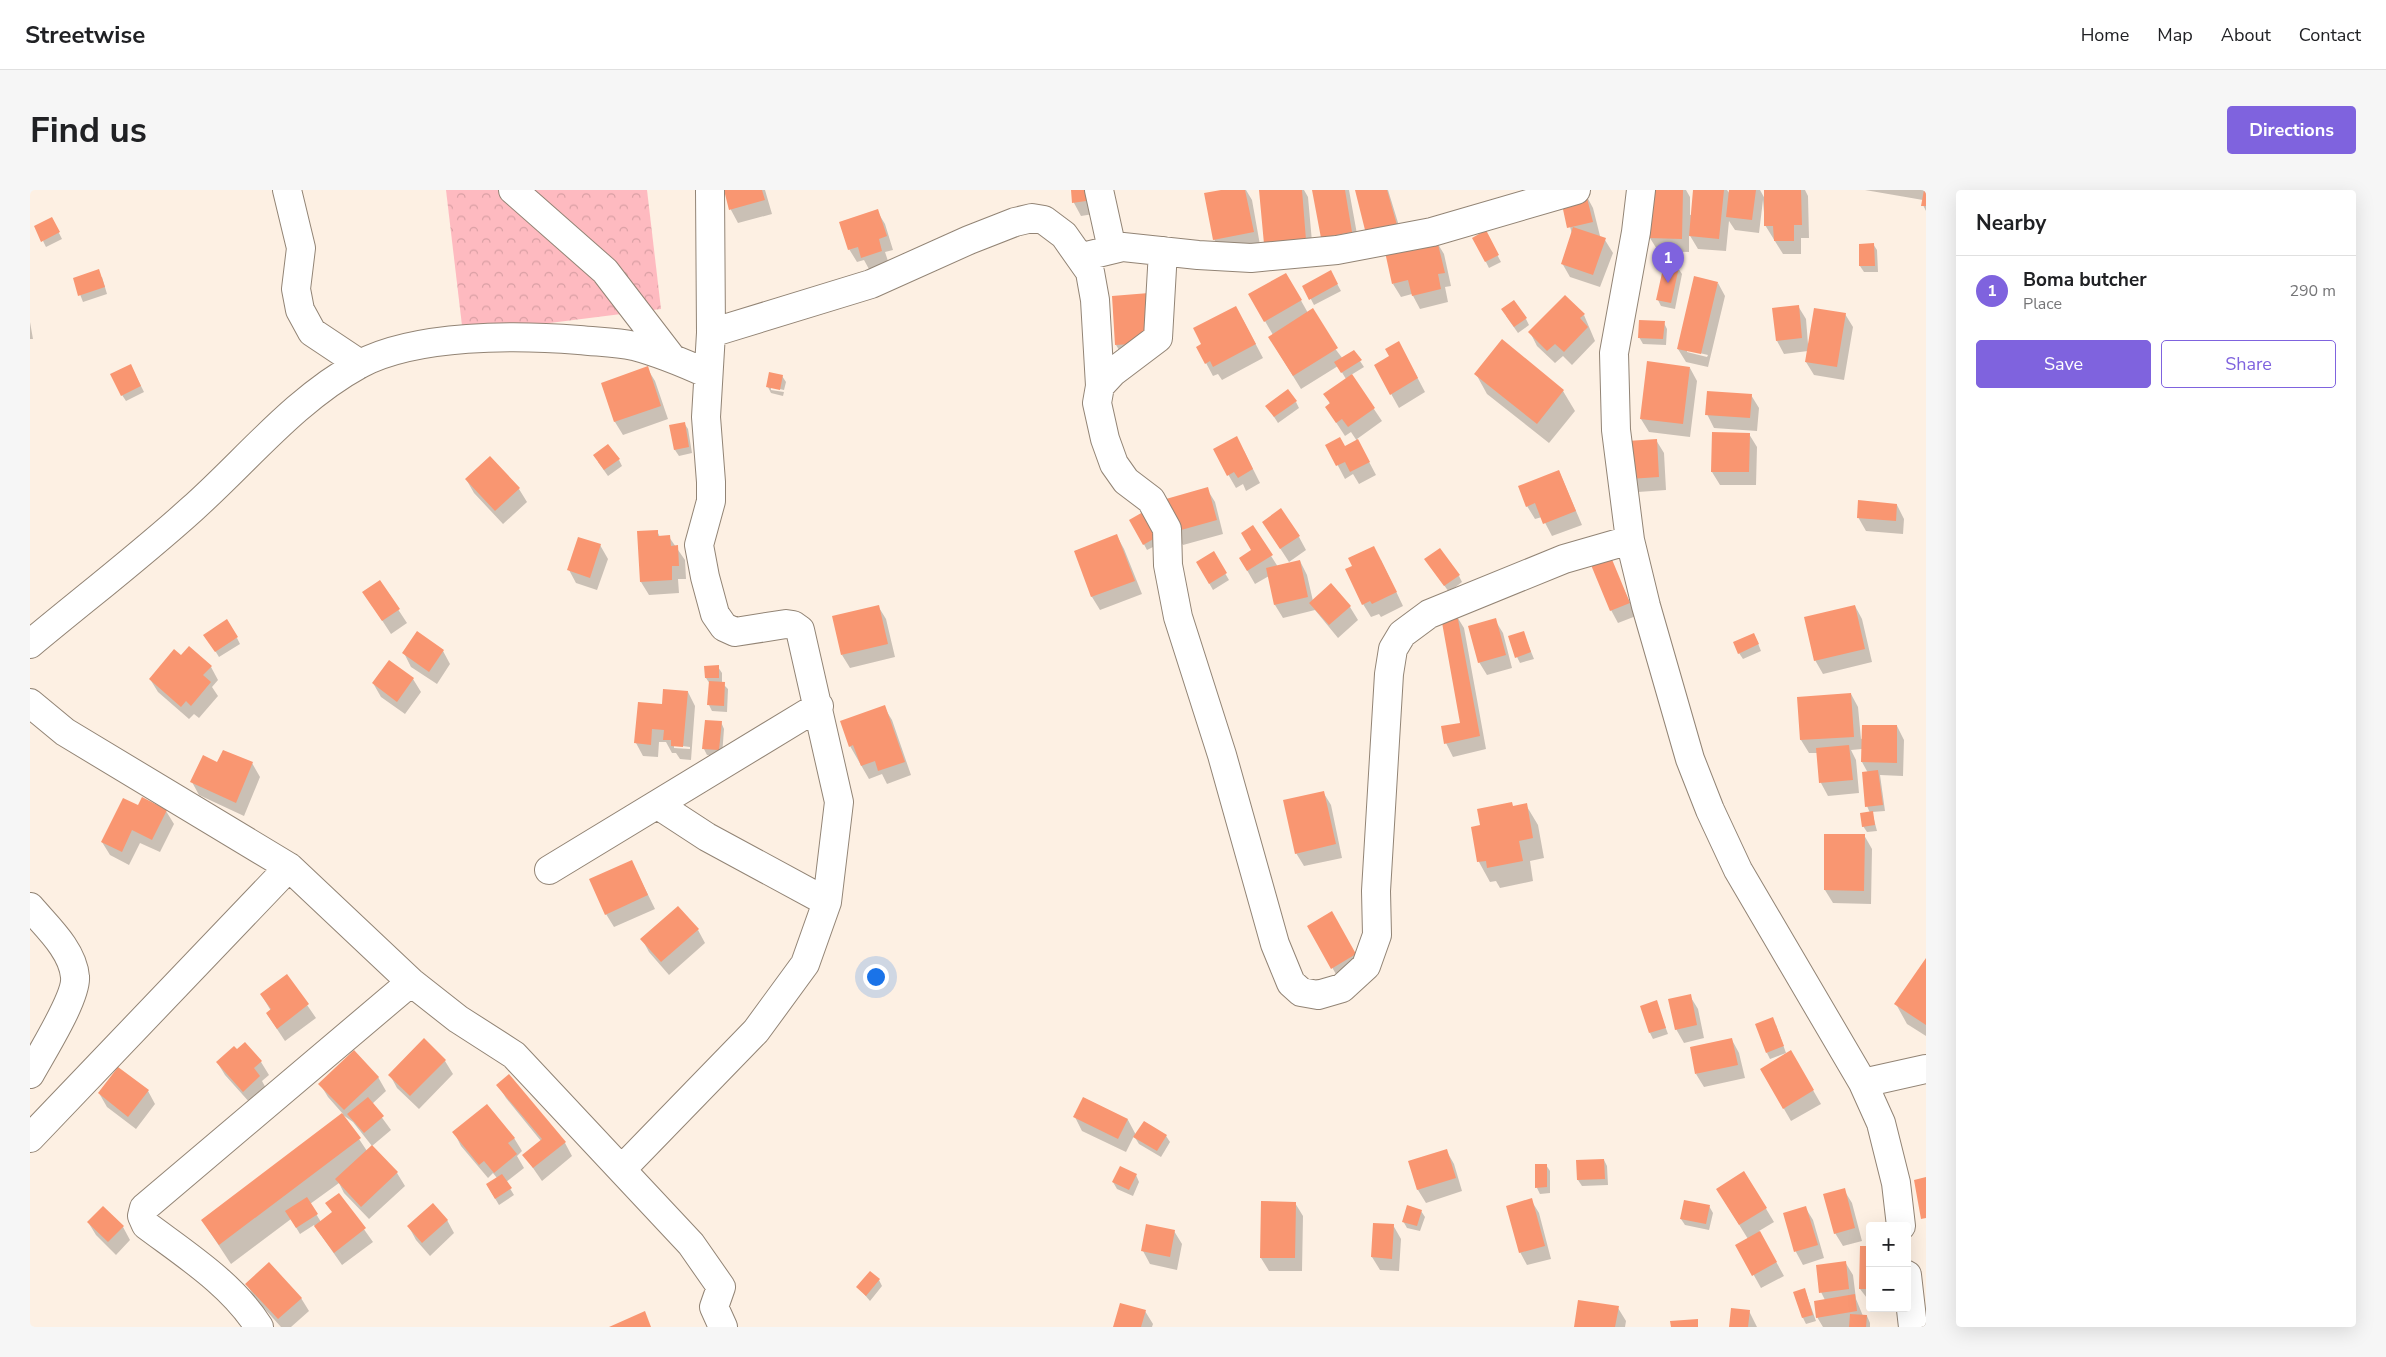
<!DOCTYPE html>
<meta charset="utf-8">
<style>
body{margin:0;font-family:"Nunito Sans",sans-serif;background:#f6f6f6;color:#202124}
.controls{position:absolute;right:15px;bottom:15px;display:grid;overflow:hidden;border-radius:5px;box-shadow:0 5px 20px #0002}
.controls button{width:45px;height:45px;display:grid;place-items:center;padding:0;border:0;border-bottom:1px solid #e0e0e0;background:#fff;color:#202124;font:25px sans-serif}
.you{position:absolute;left:845px;top:786px;width:18px;height:18px;margin:-12px;border:4px solid #fff;border-radius:50%;background:#1a73e8;box-shadow:0 0 0 8px #1a73e833}
.badge{display:grid;place-items:center;width:32px;height:32px;border-radius:50%;background:#7f63de;color:#fff;font-size:16px;font-weight:700}
.pin{position:absolute;translate:-50% -41px;filter:drop-shadow(0 1px 2px #0008)}
.pin::after{content:'';position:absolute;top:26px;width:18px;height:15px;background:inherit;clip-path:polygon(0 0,100% 0,50% 100%)}
.list{margin:0;padding:0;list-style:none}
h2{display:flex;justify-content:space-between;align-items:center;height:65px;margin:0;padding:0 20px;font-size:21px}
h2 small{font-size:16px;font-weight:400;color:#757577}
.list li{display:grid;grid-template-columns:32px 1fr auto;gap:15px;align-items:center;box-sizing:border-box;height:70px;padding:0 20px;border-top:1px solid #e0e0e0}
.list b{display:block;font-size:19px;white-space:nowrap}
.list p{margin:0;font-size:16px;white-space:nowrap;color:#757577}
.list em{font-size:16px;font-style:normal;color:#757577}
.actions{display:flex;gap:10px;padding:15px 20px}
.actions a{flex:1;padding:11px 0;border:1px solid #7f63de;border-radius:5px;text-align:center;font-size:18px;color:#7f63de}
.actions .main{background:#7f63de;color:#fff}
.map{position:relative;flex:none;width:1896px;height:1137px;overflow:hidden;border-radius:5px}
header{display:flex;align-items:center;gap:30px;box-sizing:border-box;height:70px;padding:0 25px;background:#fff;border-bottom:1px solid #e0e0e0}
header strong{font-size:24px}
nav{display:flex;gap:28px;margin-inline-start:auto;font-size:18px}
.intro{display:flex;align-items:center;justify-content:space-between;box-sizing:border-box;height:120px;padding:0 30px}
h1{margin:0;font-size:35px}
.button{padding:12px 22px;border-radius:5px;background:#7f63de;color:#fff;font-size:18px;font-weight:700}
main{display:flex;gap:30px;padding:0 30px}
aside{flex:1;background:#fff;border-radius:5px;box-shadow:0 5px 20px #0002}
.map>svg:first-child{display:block}
.park{fill:url(#park-crowns)}
.shadow{fill:#0003;fill-rule:evenodd}
.building{fill:#f99671}
.lines{fill:none;stroke-linecap:round;stroke-linejoin:round}
.minor-casing{stroke:#928475;stroke-width:30}
.minor{stroke:#fff;stroke-width:28}
</style>
<header>
<strong>Streetwise</strong>
<nav><a>Home</a><a>Map</a><a>About</a><a>Contact</a></nav>
</header>
<div class="intro"><h1>Find us</h1><a class="button">Directions</a></div>
<main>
<div class="map">
<svg width="1896" height="1137" viewBox="0 0 1896 1137">
<defs>
<pattern id="park-crowns" width="20" height="18" patternUnits="userSpaceOnUse" patternTransform="scale(1.25)"><rect width="20" height="18" fill="#febac0"/><path d="M2 6a3 3 0 1 1 6 0M12 15a3 3 0 1 1 6 0" fill="none" stroke="#d99fa4"/></pattern>
</defs>
<rect width="100%" height="100%" fill="#fdf0e3"/>
<path class="park" d="M416 0H617L631 119 433 144Z"/>
<path class="shadow" d="M695 0H735L742 24 708 33 701 20Z
M1042 0H1067L1070 23 1051 26 1044 13Z
M1197 0H1216L1222 10 1230 55 1192 62 1184 49Z
M1230 0H1274L1278 7 1283 63Z
M1283 0H1319L1329 55 1292 48Z
M1326 0H1358L1373 49Z
M1622 0H1656L1660 7V25H1662L1664 0H1697L1700 4V0H1730L1735 9V0H1775L1778 6 1779 48H1771V64H1753L1735 35 1733 10 1729 43 1705 40 1699 31 1696 61 1668 59 1659 44V62L1628 61 1620 48Z
M1835 0H1896V21L1893 15V10Z
M1556 5 1563 18 1570 46H1566L1575 50 1583 63 1570 97 1540 87 1532 73 1542 44 1533 11Z
M847 21 855 34 863 60 855 62 859 74 840 81 834 70 827 72 819 59Z
M25 35 32 49 16 57 13 51Z
M1455 42 1471 72 1459 78 1444 48Z
M1406 51 1414 64 1421 96 1415 97 1418 112 1390 119 1382 104 1371 107 1363 94Z
M1843 54 1847 60 1848 82H1834L1830 76V55Z
M1648 78 1652 84 1645 119 1631 116 1628 110Z
M1256 84 1278 123 1313 169 1330 171 1334 177 1321 185 1352 231 1327 249 1346 285 1329 294 1323 284 1315 289 1297 255 1315 258 1327 251 1321 242 1315 246 1296 217 1300 214 1295 204 1316 189 1308 176 1271 199 1247 160 1243 145 1220 105Z
M72 87 77 104 53 112 44 89Z
M1304 88 1311 101 1284 115 1274 96Z
M1688 93 1695 106 1678 177 1656 172 1648 159ZM1657 160 1678 165 1677 167 1657 162Z
M1768 116 1776 129 1778 154 1815 124 1823 137 1814 190 1784 185 1776 172 1778 161 1754 164 1747 151Z
M1126 118 1129 166 1094 168 1086 155Z
M1554 125 1565 151 1542 175 1533 166 1525 173 1507 156 1500 142Z
M1476 126 1496 129 1499 135 1488 143Z
M1213 130 1233 168 1192 190 1188 184 1183 186 1176 173 1173 155Z
M0 132 3 149H0Z
M1634 133 1637 139 1636 155 1613 154 1609 147Z
M1472 151 1533 201 1545 221 1519 253 1457 204 1446 184Z
M1376 166 1395 202 1369 218 1345 175Z
M617 178 625 191 638 229 593 245 585 232 572 194Z
M1660 178 1667 191 1660 247 1619 242 1611 229Z
M104 182 114 202 96 211 92 205Z
M752 186 756 192 754 200 741 197V200L754 202 753 206 741 203 738 197Z
M1721 205 1729 218 1727 241 1684 238 1677 224Z
M1266 212 1269 218 1248 233 1237 216Z
M654 233 658 239 662 263 649 266 645 260 640 236Z
M1719 244 1727 257 1726 295H1690L1682 282Z
M1626 250 1634 263 1636 300 1608 302 1600 289Z
M1184 260 1214 261 1230 293 1216 301 1213 294 1206 298Z
M460 267 489 299 497 312 473 334 444 303 436 289Z
M589 270 592 276 578 286 568 272Z
M1529 281 1552 335 1522 346 1512 327 1505 329 1497 316Z
M1177 299 1185 312 1193 344 1153 355 1145 342Z
M1867 315 1874 329 1873 344 1836 341 1828 327Z
M1112 324 1129 354 1117 360 1101 330Z
M1233 332 1269 347 1276 360 1259 372Z
M1223 337 1248 377 1270 371 1277 385 1283 411 1301 395 1320 417 1328 430 1308 448 1285 420 1253 428 1245 415 1239 386 1225 394 1210 368 1223 360Z
M627 341 630 347H639L655 370 656 389H648L649 403 619 405 611 392Z
M1087 346 1094 359 1112 404 1070 420 1062 407 1045 361Z
M570 355 578 369 567 400 546 393 539 380Z
M1183 363 1199 390 1183 400 1167 372Z
M1580 369 1606 426 1588 433 1581 420Z
M1351 370 1373 416 1351 427 1349 424 1341 427 1333 414 1324 376Z
M1400 376 1429 386 1432 392 1419 402Z
M350 392 377 433 361 444 342 415Z
M848 416 856 429 865 467 820 478 812 465Z
M1825 416 1832 429 1842 472 1793 484 1785 470Z
M1426 425 1434 438 1456 559 1423 567 1416 553 1431 534Z
M1465 430 1473 443 1482 478 1457 485 1449 472Z
M1493 442 1504 469 1490 473 1487 467Z
M207 448 210 454 189 467 179 451Z
M1727 451 1731 461 1713 469 1709 463Z
M413 461 420 474 407 494 381 477 374 463Z
M151 467 181 477 188 490 182 497 188 506 169 528 164 524 159 529 128 502 120 489Z
M688 477 692 483V493L698 499 697 522 682 521 679 515 680 494 676 488Z
M383 489 391 502 375 524 351 507 343 493Z
M658 502 665 516 661 570 650 569 646 563H642L636 552H629L628 567 613 566 606 553 633 515ZM644 555 660 557V559L644 558Z
M1821 504 1828 517 1831 549 1867 536 1874 550 1873 586 1850 585 1855 621 1842 622 1847 641 1837 642 1833 636 1840 623 1837 616 1838 583 1832 572V559L1821 560 1826 570 1829 603 1798 606 1791 593 1788 563H1779L1771 550 1768 508Z
M854 517 862 530 881 585 857 594 852 584 839 589 820 556Z
M691 532 694 539 692 566 677 565 674 559Z
M222 573 230 587 214 626 169 605 162 592 188 574Z
M1293 602 1301 615 1312 668 1274 676 1266 663Z
M1496 615 1508 635 1514 668 1500 671 1503 691 1470 698 1466 691 1460 692 1449 672 1442 638 1451 636 1484 617Z
M108 617 136 621 144 634 130 662 110 653 99 675 80 665 72 652Z
M1796 645H1834L1842 659 1841 714 1803 713 1795 700Z
M602 672 625 719 584 737 576 724Z
M1301 723 1333 778 1310 791 1278 736Z
M668 740 675 753 639 785 619 762 612 749Z
M1896 770V846L1877 834 1866 814Z
M257 786 286 828 255 851 237 824 241 821 231 804Z
M1660 806 1668 819 1674 848 1654 853 1646 839Z
M1626 812 1638 844 1623 849 1620 843Z
M1746 835 1756 863 1740 869 1737 863Z
M394 850 415 871 423 884 389 919 367 898 360 885Z
M1702 850 1709 863 1715 888 1674 897 1666 884Z
M1761 862 1791 914 1761 931 1731 879Z
M187 872H231L239 885 232 891 237 900 221 914 195 885Z
M348 887 356 901 342 914 361 940 342 956 323 932 313 925 337 961 367 983 375 996 339 1029 314 1003 309 993 280 1014 291 1032 303 1023 309 1004 343 1052 312 1075 284 1035 270 1044 261 1029 201 1074 172 1030 313 924 298 907 290 894Z
M468 895 535 953 542 966 512 991 494 965 511 951 476 908Z
M118 901 125 914 106 939 77 917 69 903Z
M1054 908 1098 930 1106 945 1136 946 1140 952 1131 967 1109 954 1104 946 1096 962 1052 941 1045 927Z
M424 942 484 948 492 961 487 966 494 978 476 992 484 1005 469 1015 457 995 467 988 463 983 458 988 431 956Z
M1416 960 1424 974 1432 1001 1396 1013 1388 1000 1380 972Z
M1574 970 1577 976 1578 995 1552 996 1548 990V971Z
M1516 975 1520 981V1003L1510 1004 1507 998Z
M1714 982 1744 1032 1729 1041 1754 1086 1731 1098 1707 1055 1718 1049 1695 1012Z
M1106 985 1109 992 1103 1006 1087 999 1083 992Z
M1814 1000 1822 1013 1832 1051 1813 1056 1805 1043Z
M1501 1010 1509 1023 1521 1069 1497 1075 1490 1062Z
M1265 1013 1273 1026 1272 1081H1239L1231 1068Z
M1679 1016 1683 1023 1679 1040 1655 1035 1651 1029Z
M1775 1017 1783 1030 1794 1068 1773 1075 1766 1062 1754 1024Z
M1391 1021 1395 1027 1390 1041 1377 1038 1373 1031Z
M417 1030 424 1043 400 1066 386 1050 379 1037Z
M58 1032 93 1037 100 1050 86 1065 66 1045Z
M1363 1035 1371 1049 1369 1081 1350 1080 1342 1067Z
M1144 1041 1152 1054 1147 1080 1120 1074 1113 1061Z
M1831 1058H1840V1112L1830 1099Z
M1815 1072 1823 1085 1826 1109 1833 1126H1837L1840 1133V1137H1793L1787 1127 1795 1110 1791 1102Z
M849 1090 852 1096 840 1111 828 1097Z
M217 1094 271 1108 279 1121 261 1137H251L224 1107Z
M1775 1100 1786 1131 1776 1134 1773 1128Z
M1588 1118 1596 1131 1595 1137H1545Z
M1115 1121 1123 1134 1122 1137H1085Z
M1719 1121 1727 1137H1700Z"/>
<path class="building" d="M694 0H732L735 10 699 20Z
M1041 0H1062L1063 10 1042 13Z
M1191 0H1215L1224 42 1183 50 1174 3Z
M1229 0H1272L1276 50 1234 54Z
M1282 0H1315L1322 42 1291 48Z
M1325 0H1357L1367 35 1336 44Z
M1620 0H1653L1652 49 1619 48Z
M1663 0H1694L1689 49 1659 46Z
M1699 0H1726L1722 30 1696 27Z
M1734 0H1771L1772 35H1764V51H1744L1743 36H1734Z
M1894 0H1896V16H1891Z
M1556 4 1563 32 1537 38 1531 10Z
M848 19 857 46 849 49 852 61 831 68 828 57 818 60 809 32Z
M22 27 30 42 11 52 4 36Z
M1543 37 1576 48 1563 85 1531 74Z
M1456 40 1469 65 1455 72 1442 48Z
M1407 50 1415 83 1408 84 1411 99 1382 106 1378 90 1362 94 1355 62Z
M1844 53 1845 76H1829V54Z
M1634 74 1649 77 1641 113 1626 110Z
M69 79 75 97 48 106 43 88Z
M1301 80 1308 94 1279 110 1272 96Z
M1256 83 1272 110 1234 132 1218 104Z
M1664 86 1688 92 1671 164 1647 159Z
M1119 103 1122 153 1085 155 1082 106Z
M1535 105 1555 124 1550 128 1558 137 1534 162 1525 154 1517 161 1498 142Z
M1484 110 1497 128 1484 137 1471 119Z
M1769 115 1772 148 1746 151 1742 118Z
M1206 116 1226 154 1183 177 1180 171 1175 174 1166 157 1171 154 1163 138Z
M1283 118 1308 158 1263 186 1238 147Z
M1784 118 1816 123 1807 177 1775 172Z
M1609 130 1635 131 1633 149 1608 148Z
M1472 149 1534 200 1507 234 1444 184Z
M1369 151 1388 188 1360 205 1344 175 1359 166 1355 159Z
M1324 160 1332 170 1311 183 1304 172Z
M1617 171 1660 177 1653 234 1610 229Z
M101 174 111 196 91 206 80 184Z
M618 176 631 216 584 232 571 193Z
M739 182 753 185 750 200 736 197Z
M1322 184 1345 218 1318 237 1312 229 1306 233 1295 217 1300 213 1293 204Z
M1258 199 1267 211 1244 227 1235 216Z
M1677 201 1722 204 1720 228 1675 225Z
M655 232 659 257 644 260 639 235Z
M1682 242 1720 243 1719 282H1681Z
M1207 246 1223 279 1208 288 1204 282 1197 286 1183 259Z
M1310 247 1315 256 1328 249 1340 272 1320 282 1315 272 1306 276 1295 255Z
M1627 249 1629 287 1599 289 1597 251Z
M578 254 590 269 574 280 563 265Z
M460 266 490 298 465 321 435 289Z
M1529 280 1546 321 1513 334 1505 313 1496 317 1488 296Z
M1178 297 1187 330 1144 342 1136 309Z
M1828 310 1867 314 1866 331 1827 328Z
M1251 318 1270 346 1250 359 1232 332Z
M1113 322 1127 347 1113 355 1099 330Z
M1223 335 1243 365 1217 381 1209 368 1221 360 1211 343Z
M628 340V346L640 345 641 356 648 355 649 376H642V390L610 392 607 341Z
M1087 344 1105 391 1061 407 1044 361Z
M548 347 571 354 560 388 537 380Z
M1344 356 1367 402 1342 414 1340 411 1332 415 1315 379 1322 376 1318 368Z
M1410 358 1430 385 1414 396 1394 369Z
M1184 361 1197 383 1179 394 1166 372Z
M1581 367 1600 413 1580 421 1561 375Z
M1270 370 1278 407 1244 415 1236 378Z
M350 390 370 419 352 431 332 402Z
M1301 393 1321 416 1299 435 1279 413Z
M849 415 858 454 811 465 802 426Z
M1825 415 1835 459 1784 471 1774 427Z
M1427 424 1450 546 1414 554 1411 536 1430 533 1411 427Z
M1466 428 1476 465 1448 473 1438 436Z
M197 429 208 447 185 462 173 445Z
M387 441 414 460 399 482 372 463Z
M1494 441 1501 462 1485 468 1478 446Z
M1724 443 1729 454 1708 464 1703 452Z
M159 456 182 476 173 485 181 492 161 516 156 511 151 517 119 489 144 459 151 465Z
M359 470 384 488 367 512 342 493Z
M689 475V488H675L674 476Z
M679 491 695 492 694 516 677 515Z
M633 499 658 501 653 557 641 556V550H633L634 540 622 539 621 555 604 553 608 512 632 514Z
M1821 503 1824 547 1770 550 1767 507Z
M855 515 875 572 848 581 845 571 831 576 823 555 819 557 810 531Z
M675 530 692 531 689 560 672 559Z
M1832 535H1867V573L1831 572Z
M1819 555 1823 590 1789 593 1786 558Z
M193 560 223 572 206 613 160 592 173 565 187 572Z
M1848 580 1853 615 1835 617 1832 582Z
M1294 601 1306 654 1265 664 1253 610Z
M112 607 137 620 122 650 102 640 92 662 71 652 93 608 108 615Z
M1482 612 1483 616 1497 613 1503 648 1489 651 1493 671 1457 678 1456 671 1447 672 1441 637 1450 635 1447 619Z
M1843 621 1845 635 1832 637 1830 623Z
M1794 644H1835L1834 701 1794 700Z
M602 670 618 705 575 725 559 689Z
M648 716 669 739 631 772 610 749Z
M1302 721 1326 764 1301 779 1277 736Z
M1896 768V835L1864 814Z
M257 784 279 814 247 839 236 823 241 819 230 804Z
M1661 804 1667 835 1645 840 1638 809Z
M1627 810 1636 838 1619 843 1610 816Z
M1743 827 1754 856 1736 863 1725 834Z
M394 848 416 870 380 906 358 885Z
M1702 848 1708 875 1665 884 1660 857Z
M215 852 232 871 224 878 230 886 213 902 186 872 204 856 207 859Z
M324 860 349 887 314 920 288 894Z
M1761 860 1784 900 1753 919 1730 879Z
M88 877 119 900 98 927 68 903Z
M479 884 536 952 503 978 492 965 512 949 466 895Z
M338 907 354 926 334 943 317 924Z
M1053 907 1098 929 1088 949 1043 927Z
M457 914 485 948 478 953 487 964 464 983 454 971 449 975 422 942Z
M312 923 331 948 189 1055 171 1030Z
M1114 931 1137 945 1127 961 1103 947Z
M342 955 368 982 331 1017 305 989Z
M1417 959 1426 988 1387 1000 1378 971Z
M1574 969 1575 989 1547 990 1546 970Z
M1505 974H1517V997L1505 998Z
M1090 976 1107 984 1099 1000 1082 992Z
M1714 981 1737 1018 1709 1035 1686 999Z
M472 984 482 998 465 1009 456 994Z
M1896 987V1028L1891 1029 1884 990Z
M1815 998 1825 1038 1804 1044 1793 1004Z
M309 1003 336 1038 304 1063 284 1036 302 1022 295 1013Z
M277 1007 288 1024 266 1038 255 1021Z
M1502 1008 1515 1056 1489 1063 1476 1016Z
M1654 1010 1680 1015 1676 1034 1650 1029Z
M1231 1011 1266 1012 1265 1068H1230Z
M403 1013 418 1030 392 1053 377 1036Z
M1377 1015 1392 1020 1387 1036 1372 1032Z
M73 1016 94 1036 78 1052 57 1032Z
M1776 1016 1788 1055 1764 1062 1753 1023Z
M1343 1033 1364 1034 1362 1069 1341 1067Z
M1116 1034 1145 1040 1140 1067 1111 1061Z
M1730 1041 1747 1072 1722 1086 1705 1055Z
M1830 1056H1840V1099H1829Z
M1816 1071 1819 1099 1789 1103 1786 1075Z
M239 1072 272 1108 248 1129 215 1094Z
M840 1081 850 1089 836 1106 826 1097Z
M1775 1098 1783 1125 1772 1128 1763 1102Z
M1825 1104 1827 1121 1786 1128 1784 1111Z
M1548 1110 1589 1116 1585 1137H1544Z
M1090 1113 1116 1120 1111 1137H1083Z
M1701 1118 1720 1120 1718 1137H1699Z
M615 1121 621 1137H579Z
M1820 1124 1837 1125 1836 1137H1819Z
M1668 1129V1137H1641L1640 1131Z"/>
<g class="lines">
<g class="minor-casing">
<path id="minor" d="M257 0 271 58 266 99 270 120 282 142 330 174
M483 0 575 81 641 167
M1069 0 1082 59
M1611 0 1606 42 1584 163 1586 240 1600 350 1616 416 1660 569 1680 620 1708 680 1833 893 1851 933 1866 993 1871 1036
M1133 61 1128 148 1083 182 1070 196 1067 213 1075 249 1084 274 1096 291 1121 310 1137 339 1138 375 1148 427 1192 565 1245 754 1261 793 1271 802 1288 805 1312 798 1336 776 1347 745 1346 701 1359 484 1363 459 1372 444 1399 424 1534 369 1600 350
M1052 67 1093 57 1168 65 1221 68 1307 60 1402 42 1546 0
M681 143 841 94 939 50 985 32 1002 28 1014 30 1034 45 1060 82 1065 110 1070 196
M0 454C54 409 110 366 162 319 217 270 264 210 330 174 387 144 486 145 549 150 567 152 586 152 604 156 630 163 654 173 678 184
M0 513 35 542 259 677 381 792 428 829 484 865 661 1054 691 1097 684 1117 693 1137
M628 615 677 647 797 712
M519 680 789 516
M0 717C16 736 43 760 45 787 47 807 11 864 0 884
M1833 893 1896 879
M0 948 259 677
M592 979 726 841 775 774 797 712 809 612 770 440 763 435 756 434 705 442 694 437 685 424 675 387 669 355 681 311V292L676 227 681 143 680 0
M1877 1085 1883 1137
M229 1137C202 1094 156 1065 116 1035L112 1026 114 1018 381 792"/>
</g>
<use href="#minor" class="minor"/>
</g>
</svg>
<div class="controls">
<button>+</button>
<button>−</button>
</div>
<div class="you"></div>
<div class="pin badge" style="left:1638px;top:93px">1</div>
</div>
<aside>
<h2>Nearby<small></small></h2>
<ul class="list">
<li><span class="badge">1</span><div><b>Boma butcher</b><p>Place</p></div><em>290 m</em></li>
</ul>
<div class="actions"><a class="main">Save</a><a>Share</a></div>
</aside>
</main>
